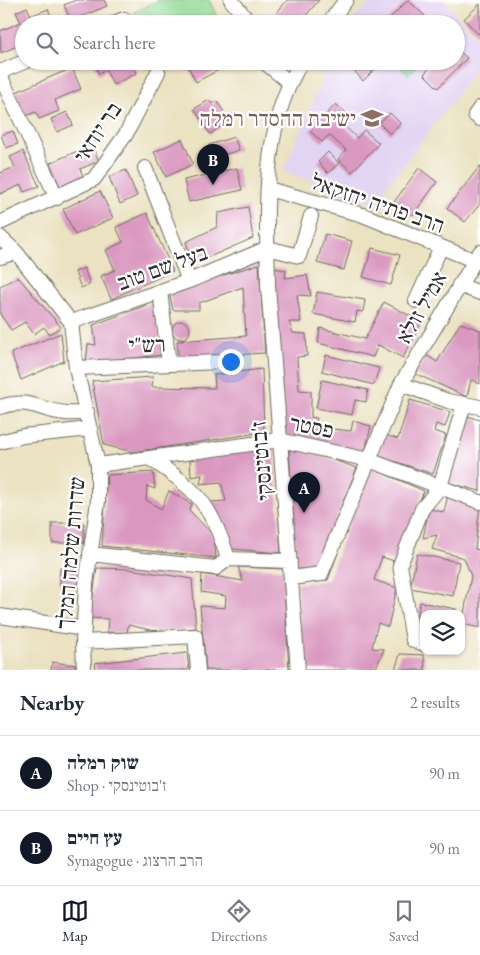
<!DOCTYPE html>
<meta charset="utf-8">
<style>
body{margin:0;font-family:"EB Garamond","Frank Ruhl Libre",serif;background:#f6f6f7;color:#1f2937}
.controls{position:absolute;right:15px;bottom:15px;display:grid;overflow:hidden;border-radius:10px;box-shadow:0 1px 4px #0004}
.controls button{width:45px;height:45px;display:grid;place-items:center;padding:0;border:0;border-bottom:1px solid #e0e1e3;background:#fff;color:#1f2937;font:25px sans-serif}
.you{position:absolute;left:230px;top:361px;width:18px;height:18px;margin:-12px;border:4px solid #fff;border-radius:50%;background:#1a73e8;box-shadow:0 0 0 8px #1a73e833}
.badge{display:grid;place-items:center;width:32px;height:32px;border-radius:50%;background:#111827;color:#fff;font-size:16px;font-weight:700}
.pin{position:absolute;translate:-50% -41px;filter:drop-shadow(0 1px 2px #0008)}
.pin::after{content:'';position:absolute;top:26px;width:18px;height:15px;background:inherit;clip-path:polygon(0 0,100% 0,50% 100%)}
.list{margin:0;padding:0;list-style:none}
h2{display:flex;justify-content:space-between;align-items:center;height:65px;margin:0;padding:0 20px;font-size:21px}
h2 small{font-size:16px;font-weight:400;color:#747a83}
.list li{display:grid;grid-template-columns:32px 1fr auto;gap:15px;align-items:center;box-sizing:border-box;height:75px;padding:0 20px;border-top:1px solid #e0e1e3}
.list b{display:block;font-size:19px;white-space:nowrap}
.list p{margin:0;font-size:16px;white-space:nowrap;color:#747a83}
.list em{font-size:16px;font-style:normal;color:#747a83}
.icon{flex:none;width:28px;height:28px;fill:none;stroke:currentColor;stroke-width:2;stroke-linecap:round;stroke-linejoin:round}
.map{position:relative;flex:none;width:480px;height:670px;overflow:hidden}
.search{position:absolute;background:#fff;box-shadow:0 1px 4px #0004;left:15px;right:15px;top:15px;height:55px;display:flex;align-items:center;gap:12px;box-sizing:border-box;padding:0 18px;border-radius:28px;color:#747a83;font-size:19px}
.sheet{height:215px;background:#fff}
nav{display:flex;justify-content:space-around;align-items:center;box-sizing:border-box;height:70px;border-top:1px solid #e0e1e3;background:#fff;font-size:14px;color:#747a83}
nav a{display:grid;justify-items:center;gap:2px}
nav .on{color:#111827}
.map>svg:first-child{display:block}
.built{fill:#e2d4f3}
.green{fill:#92dc97;stroke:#5e8461}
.building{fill:#da98c0}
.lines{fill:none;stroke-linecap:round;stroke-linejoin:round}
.minor-casing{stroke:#6e6b60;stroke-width:16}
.minor{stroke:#fff;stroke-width:14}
.labels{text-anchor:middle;stroke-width:4.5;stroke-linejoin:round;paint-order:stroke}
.education-label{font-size:22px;fill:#785e54;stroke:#fff;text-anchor:end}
.street-label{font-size:22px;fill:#2b2b2b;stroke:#fff}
</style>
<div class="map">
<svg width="480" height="670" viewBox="0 0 480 670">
<rect width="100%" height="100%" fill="#fff"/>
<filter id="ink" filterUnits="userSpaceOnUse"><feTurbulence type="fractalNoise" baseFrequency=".02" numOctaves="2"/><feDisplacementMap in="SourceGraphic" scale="10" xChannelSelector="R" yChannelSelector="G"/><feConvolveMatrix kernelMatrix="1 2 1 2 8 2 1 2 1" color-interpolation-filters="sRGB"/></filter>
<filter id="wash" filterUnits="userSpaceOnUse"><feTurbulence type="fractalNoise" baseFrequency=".0096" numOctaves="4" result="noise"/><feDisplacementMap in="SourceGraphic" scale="20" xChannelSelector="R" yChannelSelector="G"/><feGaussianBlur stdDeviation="1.12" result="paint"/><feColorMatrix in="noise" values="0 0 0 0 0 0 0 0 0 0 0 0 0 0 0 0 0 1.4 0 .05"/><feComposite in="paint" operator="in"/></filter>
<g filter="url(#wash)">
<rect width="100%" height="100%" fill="#ebe2c1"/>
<path class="built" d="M372 0H443L480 41V64L374 203 283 171 330 61H456V24H348Z"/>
<path class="green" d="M160 0H209L218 19 208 24H139L134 12Z
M395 61H421L408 75Z"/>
<g id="blocks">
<path class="building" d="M76 0H104L107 6 71 21 64 5Z
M287 0H319L299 24H268Z
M408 0 427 18 421 24H384Z
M480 4V32L478 34 464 19Z
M27 7 31 16 48 9 54 24H24V43L1 53 0 31 21 22 16 12Z
M456 48 467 58 438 88 424 74 436 61H456Z
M93 61H136L132 63 137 73 113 85 106 70 99 74Z
M185 61H224L226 66 196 82Z
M346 61H383L363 81Z
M72 68 81 89 55 100 59 111 39 119 36 112 26 116 16 92Z
M209 100 212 104 217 101 230 121 210 134 194 109Z
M336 104 347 114 340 122 357 138 364 130 379 143 352 172 338 159 346 150 329 135 322 142 310 131Z
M67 112 73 125 57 132 51 119Z
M390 113 401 124 390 134 379 123Z
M13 131 18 144 6 148 1 135Z
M234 137 239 150 213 158 209 145Z
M182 139 193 164 166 177 154 152Z
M91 145 99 161 80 169 83 176 60 187 50 163Z
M23 151 39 186 24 192 21 185 0 194V173L15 167 10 157Z
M328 152 339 163 328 173 318 162Z
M480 166V204L465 222 447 208Z
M237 168 242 190 189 202 184 180Z
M419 168 437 182 413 215 394 202Z
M126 170 137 196 120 204 109 177Z
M100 191 113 218 75 235 63 209Z
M248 207 253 238 193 264 186 242 217 227 218 213Z
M147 213 173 271 111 299 101 276 115 270 106 250 123 242 116 227Z
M325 234 352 241 344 270 317 263Z
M372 248 400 255 391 285 363 277Z
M259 264 265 353 178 358 177 341 246 336 243 287 199 303V310H173L169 292Z
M84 268 90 284 81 288 75 272Z
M273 268 286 270 285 278 307 275 311 296 297 295 301 322H289L293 333 306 334 307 356 297 357 299 390 311 391V417L317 418 315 427 351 431 353 421 371 426 365 452 284 434Z
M18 277 61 327 49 334 44 327 34 334 25 322 11 330 0 314V286Z
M317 292 365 300 363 312 357 311 355 322 313 314Z
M155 302 162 355 86 363 88 344 96 345 93 325Z
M384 302 422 322 403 358 378 345 373 357 318 343 320 328 365 339Z
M172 330a9 9 0 1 1 18 0a9 9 0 1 1-18 0Z
M460 323 480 330V384L471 380 467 397 416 374 426 355 437 362Z
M61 333 64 361 21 380 11 353Z
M326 355 379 368 374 385 322 371Z
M262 369 264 432 133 452 104 445 92 381 153 377 152 387 215 388 214 375Z
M322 380 368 390 366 402 355 400 352 415 316 408Z
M410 400 450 412 445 427 436 424 434 431 446 435 433 474 378 456 385 435 398 439Z
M467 416 480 420V491L446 482Z
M274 447 281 553 232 549 223 525 210 502 226 501 221 482 200 484 202 475 191 477 190 459Z
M289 450 319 455 357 468 315 570 297 569Z
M369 467 424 491 394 561 382 557 374 580 397 588 388 627 378 623 372 648 384 649 375 670H304L297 584 328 580Z
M153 472 155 489 147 486 146 500 161 509 169 491 192 504 189 510 214 536 216 558 102 546 107 475Z
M448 494 480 506 475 549 480 550V628L462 624 471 576 464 558 432 549 437 535 423 538 429 509 444 512Z
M52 523H84V543H52Z
M417 554 459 562 453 596 410 588Z
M238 567 283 569 289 670H206L200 606 225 608 226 596 201 592 202 574 243 581Z
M60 568H80L79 585H60Z
M97 568 129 569 192 579 196 628 160 632 128 625 127 633 107 632 108 619 90 618Z
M420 602 456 609 455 614H424V629L415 628Z
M187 653 189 670H96L95 663Z
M400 654 424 655 425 670H395Z
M52 662 76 665V670H51Z"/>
</g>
</g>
<g filter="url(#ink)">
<use href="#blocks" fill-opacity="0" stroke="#6e6b60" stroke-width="1"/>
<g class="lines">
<g class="minor-casing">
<path id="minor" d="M231 0 244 16 243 24
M112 24 124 19
M328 24 346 0
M263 61 290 83
M0 72 26 61
M0 75 57 198
M480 108 475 115 480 119
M145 168 189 281
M268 189 363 215 473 260
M0 223 94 179 126 134 158 72
M0 237 16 252 71 322
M268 248 299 256 311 216
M0 257 16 252
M459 285 480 293
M160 291 169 364
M416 301 441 247
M71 322 76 368 98 465V501L86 584 83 642 84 670
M71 322 189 281 268 248
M76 368 219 362
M401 384 448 401 480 407
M0 407C31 397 39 411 66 413 73 414 80 413 87 412
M0 442 23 436 90 429
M149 458C196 488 212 505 228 559
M98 465 280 440 369 460 480 502
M90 554 216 568 228 559 290 561
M291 578 321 574 401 384 480 252
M0 616 84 629
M83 642 195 636 198 670
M424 644 413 640 400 565 422 509 440 487 464 404
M298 670 268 286C267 211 260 128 302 61"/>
</g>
<use href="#minor" class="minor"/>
</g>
</g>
<defs>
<g id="school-bare" transform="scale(1.725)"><path d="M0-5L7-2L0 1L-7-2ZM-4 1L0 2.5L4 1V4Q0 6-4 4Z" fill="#8d6e63" stroke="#fff" stroke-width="2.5" paint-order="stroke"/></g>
</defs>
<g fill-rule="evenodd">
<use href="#school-bare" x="372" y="118"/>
</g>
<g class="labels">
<g class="education-label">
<text x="356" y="126">ישיבת ההסדר רמלה</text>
</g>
<g class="street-label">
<text transform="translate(97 132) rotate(-56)" y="8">בר יוחאי</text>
<text transform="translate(378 203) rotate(19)" y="8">הרב פתיה יחזקאל</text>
<text transform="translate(162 267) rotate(-20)" y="8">בעל שם טוב</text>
<text transform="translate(421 307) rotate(-60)" y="8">אמיל זולא</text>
<text transform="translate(147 344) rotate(-2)" y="8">רש"י</text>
<text transform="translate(312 426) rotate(11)" y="8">פסטר</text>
<text transform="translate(261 461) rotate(-95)" y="8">ז'בוטינסקי</text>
<text transform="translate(70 553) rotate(-85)" y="8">שדרות שלמה המלך</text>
</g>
</g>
</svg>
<div class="controls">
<button><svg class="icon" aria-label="layers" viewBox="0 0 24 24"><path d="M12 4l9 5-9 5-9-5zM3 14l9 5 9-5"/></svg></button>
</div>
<div class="you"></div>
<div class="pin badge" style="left:304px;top:513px">A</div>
<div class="pin badge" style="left:213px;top:185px">B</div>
<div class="search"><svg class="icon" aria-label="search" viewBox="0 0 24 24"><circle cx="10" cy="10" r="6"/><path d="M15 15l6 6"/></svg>Search here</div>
</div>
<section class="sheet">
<h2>Nearby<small>2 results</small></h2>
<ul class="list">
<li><span class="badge">A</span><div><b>שוק רמלה</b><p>Shop · ז'בוטינסקי</p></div><em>90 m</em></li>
<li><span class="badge">B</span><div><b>עץ חיים</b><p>Synagogue · הרב הרצוג</p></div><em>90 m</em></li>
</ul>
</section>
<nav>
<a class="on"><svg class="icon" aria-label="map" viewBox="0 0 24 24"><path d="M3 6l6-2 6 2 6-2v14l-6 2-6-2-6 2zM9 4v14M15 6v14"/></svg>Map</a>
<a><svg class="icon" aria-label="directions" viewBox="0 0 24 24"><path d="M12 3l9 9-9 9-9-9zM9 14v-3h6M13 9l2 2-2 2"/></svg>Directions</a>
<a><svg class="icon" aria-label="saved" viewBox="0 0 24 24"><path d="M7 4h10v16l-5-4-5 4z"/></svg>Saved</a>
</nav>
